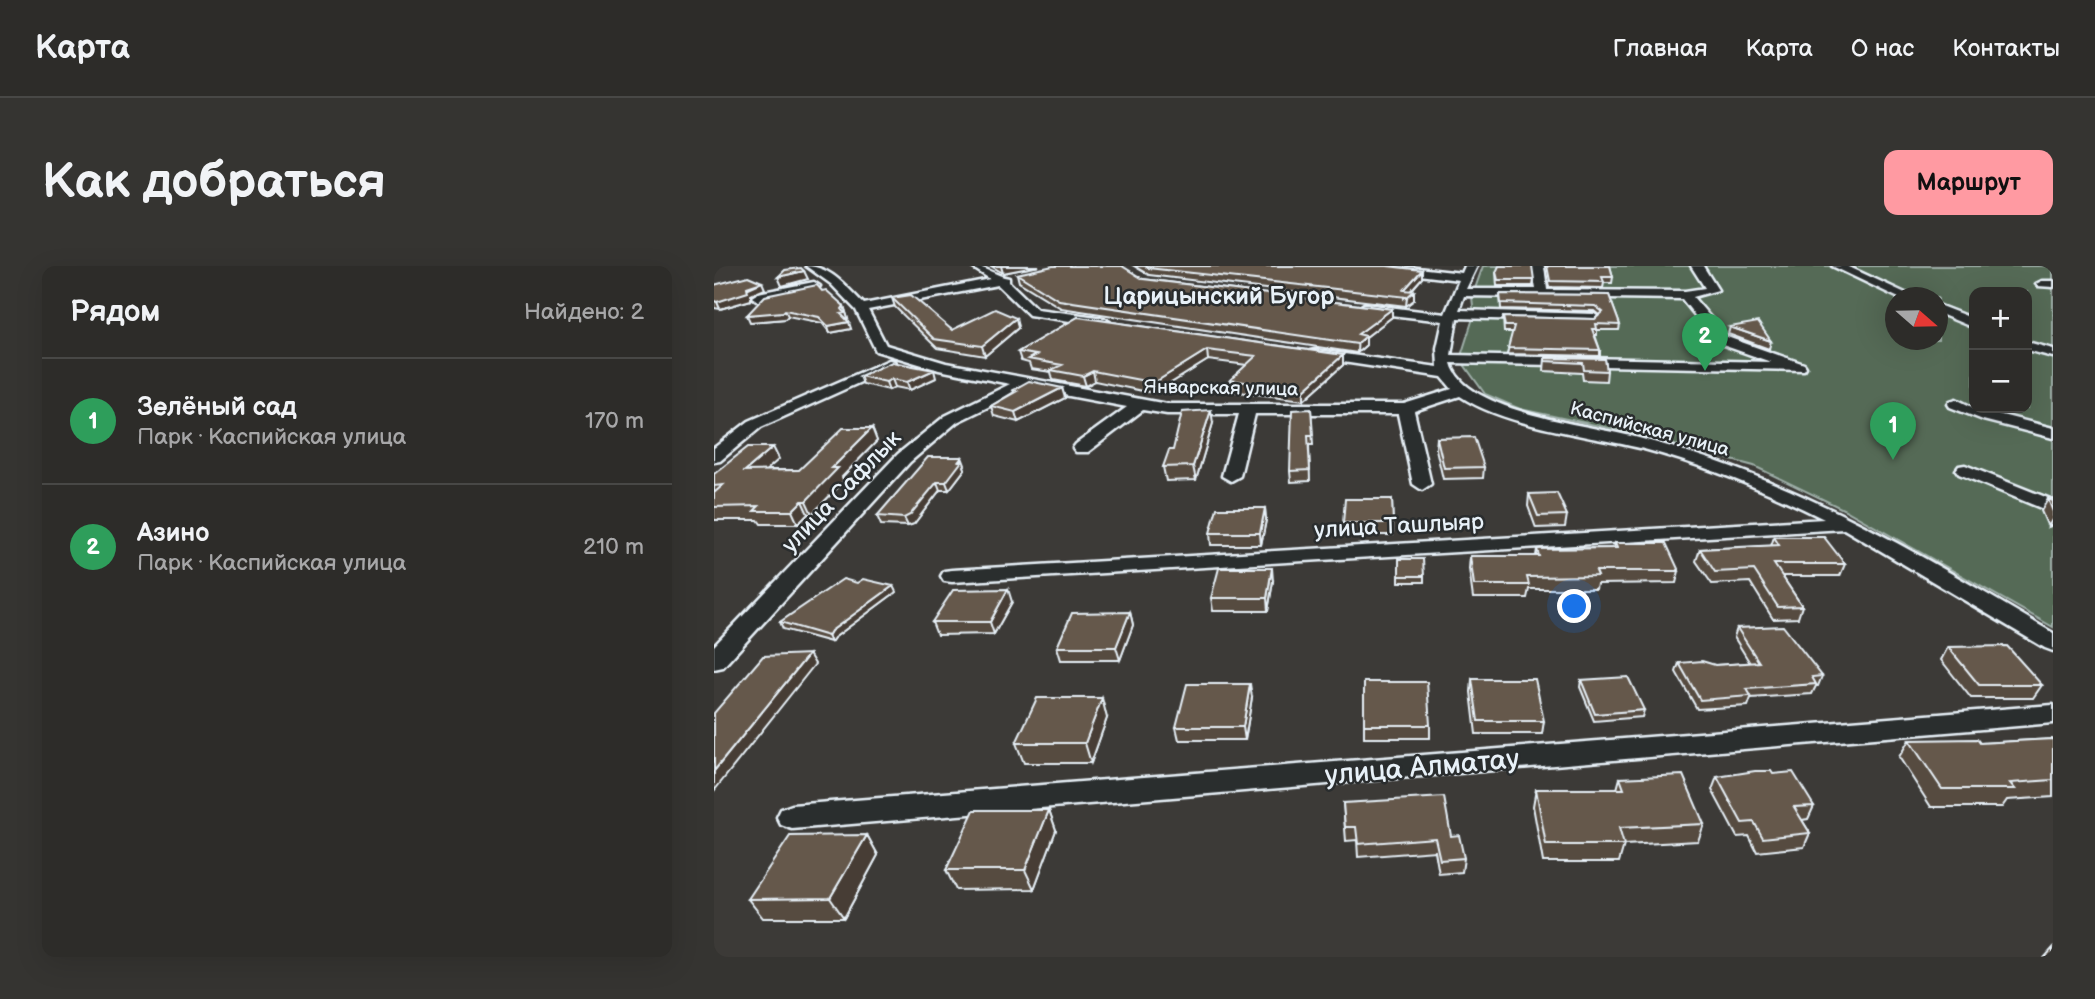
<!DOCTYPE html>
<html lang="ru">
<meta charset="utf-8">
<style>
body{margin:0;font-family:"Balsamiq Sans",sans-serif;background:#353431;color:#f1f3f6}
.controls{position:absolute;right:21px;top:21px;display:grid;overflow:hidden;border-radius:14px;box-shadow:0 7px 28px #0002}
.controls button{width:63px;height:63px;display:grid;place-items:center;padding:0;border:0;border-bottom:2px solid #484846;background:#2d2c29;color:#f1f3f6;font:35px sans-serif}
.compass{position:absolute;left:1171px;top:21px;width:63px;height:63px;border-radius:50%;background:#2d2c29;box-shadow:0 7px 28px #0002;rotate:110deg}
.you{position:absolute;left:861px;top:341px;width:24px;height:24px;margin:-18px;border:5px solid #fff;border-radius:50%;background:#1a73e8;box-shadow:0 0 0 10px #1a73e833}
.badge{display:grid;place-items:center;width:46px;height:46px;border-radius:50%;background:#ff9aa2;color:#fff;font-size:23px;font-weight:700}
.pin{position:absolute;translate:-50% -58px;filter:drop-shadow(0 2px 4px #0008)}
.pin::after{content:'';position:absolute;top:37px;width:24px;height:21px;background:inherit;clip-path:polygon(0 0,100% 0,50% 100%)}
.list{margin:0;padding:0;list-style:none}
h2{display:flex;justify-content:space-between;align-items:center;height:91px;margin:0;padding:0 28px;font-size:30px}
h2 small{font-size:23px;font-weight:400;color:#a7a7a8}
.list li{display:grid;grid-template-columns:46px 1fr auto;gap:21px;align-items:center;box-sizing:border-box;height:126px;padding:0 28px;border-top:2px solid #484846}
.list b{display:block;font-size:26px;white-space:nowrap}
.list p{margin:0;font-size:23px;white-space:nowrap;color:#a7a7a8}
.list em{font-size:23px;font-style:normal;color:#a7a7a8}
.map{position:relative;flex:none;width:1339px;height:691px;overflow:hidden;border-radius:14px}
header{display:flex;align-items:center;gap:42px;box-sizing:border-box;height:98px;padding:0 35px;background:#2d2c29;border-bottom:2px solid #484846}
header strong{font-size:33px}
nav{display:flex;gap:38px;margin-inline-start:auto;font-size:24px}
.intro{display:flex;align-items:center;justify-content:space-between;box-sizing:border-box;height:168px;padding:0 42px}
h1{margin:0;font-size:49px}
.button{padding:18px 32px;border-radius:14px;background:#ff9aa2;color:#111;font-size:24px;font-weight:700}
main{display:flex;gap:42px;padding:0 42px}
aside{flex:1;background:#2d2c29;border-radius:14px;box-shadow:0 7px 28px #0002}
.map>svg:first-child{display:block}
.green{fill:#556b57;stroke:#9eaea8;stroke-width:2;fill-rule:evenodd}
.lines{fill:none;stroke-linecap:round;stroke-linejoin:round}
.minor-casing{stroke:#e8f1f8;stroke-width:5}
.minor{fill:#2a2d2e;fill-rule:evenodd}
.wall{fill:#574c41;stroke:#e8f1f8;stroke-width:2}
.shaded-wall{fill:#473e35;stroke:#e8f1f8;stroke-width:2}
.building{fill:#65584c;stroke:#e8f1f8;stroke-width:2}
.labels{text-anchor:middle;stroke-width:5;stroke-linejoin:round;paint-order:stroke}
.far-street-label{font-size:19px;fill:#e8f1f8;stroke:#2a2d2e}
.street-label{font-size:23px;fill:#e8f1f8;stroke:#2a2d2e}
.far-district-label{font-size:24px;font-weight:bold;fill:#e8f1f8;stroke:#2a2d2e}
.near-street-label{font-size:28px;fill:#e8f1f8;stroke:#2a2d2e}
</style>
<header>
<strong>Карта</strong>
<nav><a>Главная</a><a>Карта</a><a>О нас</a><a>Контакты</a></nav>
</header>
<div class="intro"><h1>Как добраться</h1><a class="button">Маршрут</a></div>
<main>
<aside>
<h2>Рядом<small>Найдено: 2</small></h2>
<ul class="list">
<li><span class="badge" style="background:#2e9e5b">1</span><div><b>Зелёный сад</b><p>Парк · Каспийская улица</p></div><em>170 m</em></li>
<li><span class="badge" style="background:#2e9e5b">2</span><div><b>Азино</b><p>Парк · Каспийская улица</p></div><em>210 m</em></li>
</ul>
</aside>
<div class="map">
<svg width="1339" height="691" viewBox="0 0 1339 691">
<rect width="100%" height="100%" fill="#3c3a37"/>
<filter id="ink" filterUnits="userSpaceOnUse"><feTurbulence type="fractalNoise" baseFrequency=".0143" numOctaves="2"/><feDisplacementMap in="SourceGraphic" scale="14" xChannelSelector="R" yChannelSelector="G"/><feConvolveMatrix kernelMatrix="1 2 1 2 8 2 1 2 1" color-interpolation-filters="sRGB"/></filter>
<g filter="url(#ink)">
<path class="green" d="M769 0H1339V361L1131 244 1040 200 904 164 806 143 771 128 746 93 760 49 758 31ZM1260 26H1313V142H1260ZM1182 32H1224V74H1182Z"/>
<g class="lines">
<g class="minor-casing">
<path id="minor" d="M92 0C117 0 133 22 150 38L276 13 256 0C272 0 281 10 295 12V16L323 43 390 52 396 56 390 60 315 49 284 19 154 44 172 79 232 97 453 138H690L738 123 728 111 596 91V85L601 84 724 101 723 82 729 55 650 46 644 42 650 38 731 48 745 14 656 3 650 0H685L748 7 751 0H763L752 23H822L818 0H830L833 24 971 25 991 22 977 0H989L1004 24 979 31 1013 71 1090 98 1092 101 1090 104 737 97C749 146 874 159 917 170 1078 210 1198 284 1339 367V385L1331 382 1130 263 238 316 230 315 227 310 230 305 238 304 1110 253C1052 224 993 200 930 183 875 169 792 161 746 130L700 145 717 218 708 224 699 218 684 148H541L526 210 517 215 508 210 525 148H453L429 144 374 186H362L359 182 362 178 413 141 313 122 243 156 196 196 9 401 0 403V380L184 188 231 150 296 118 225 104 162 85 142 44 117 18ZM750 30 968 33 1003 77 1057 96 737 89 743 52 880 56 886 52 880 48 745 44Z
M1118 0H1133L1202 32H1185Z
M1328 15H1339V21L1324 20 1322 18Z
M100 16 106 20 104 22 44 35 38 31 44 27Z
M1224 39 1260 53V62L1224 47Z
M1313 76 1339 83V91L1313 84Z
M175 94 180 95 182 98 180 101 47 161 6 195 0 196V182L35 155Z
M1242 133 1260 142 1339 162V172L1269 154 1236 141 1234 138 1236 135Z
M1251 199 1339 234V247L1245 208 1242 204 1245 200Z
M1339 439V457L78 563 67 559 63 551 67 543 78 539Z"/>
</g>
<use href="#minor" class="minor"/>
</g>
<path class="wall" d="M277 0H325L289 7Z
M420 0H673L708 4V12L697 25 700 34 692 40 435 9Z
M831 0H896L899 11 898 17H890L889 22 835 21Z
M782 6 820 14 819 20H783Z
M303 8 429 13 678 43V51L652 71V79L643 87 347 42 305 16Z
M0 19 51 23 37 29V34L6 43 0 42Z
M108 25 130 40 134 53H132L137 63 116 67 108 57 74 50 71 53 36 56Z
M786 28 895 29 906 59 905 64H883V69H881L886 84V90L793 88 799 66H790L789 51 881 53 885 49 880 45 787 43Z
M178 32 238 64 302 52 304 62 271 90 223 82 181 41Z
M364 51 629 89V99L590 134 517 125 516 114 533 99 494 94 444 125 433 126 381 115 372 120 339 114 337 106 317 103 315 97 307 95 304 86Z
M1016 61 1057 75 1055 83 1014 68Z
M831 92 891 93 893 105 892 115 869 114 868 107 830 105Z
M146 110 222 112 196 124 181 121 175 124 149 118Z
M348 122 351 132 304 156 280 150 277 140 300 126 299 124Z
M597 143 599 179H595L596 215 577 216 576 205Z
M499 157 482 214 452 215 449 201 459 184Z
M158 162 163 175 128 211 130 215 98 248H94L84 258H47L44 254H0V208L65 193 52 204H85Z
M723 172 770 201 769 212 729 213 722 183Z
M251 199 250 200 251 203 235 224H226L200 258 194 260 167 259 163 250Z
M815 228 853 249 851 261 822 262 814 240Z
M678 233 679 269H630L629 257Z
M1334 233 1339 235V259L1334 261 1327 245Z
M551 242 552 254 547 279H497L496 267Z
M1060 271 1131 298 1126 310H1068L1088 340 1084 352 1059 353 1036 316 998 318 982 295 986 283 1057 280Z
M901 277 965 305 962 317 883 318 882 323H815L813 332H759L755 303 756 290H822L823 283 900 282Z
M685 293 710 310V316H685Z
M559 315 554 345H499L497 332Z
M182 326 120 372 117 376 69 363 66 356Z
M298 336 280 368 223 369 218 356Z
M416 346 419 359 406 394H347L343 381Z
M1023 362 1108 410 1104 420H1102L1098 428 1037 432 1034 440 983 443 962 406 965 397 1001 399 1036 397 1020 371Z
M1234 381 1328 419 1319 432H1257L1227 394Z
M758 413 830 455 828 468H762L757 426Z
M867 414 930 444 928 451 880 455 866 421Z
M538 431 531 474H465L462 461Z
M393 452 377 497H310L302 477Z
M650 459H716V472H650Z
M1339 473V531L1293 534 1288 541H1217L1185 491 1195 474 1266 477Z
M1059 508 1100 540 1094 553 1088 554 1096 567 1090 581 1043 586 1035 570 1023 571 998 524 1003 511Z
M906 512 990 558 984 575 910 579 905 596H829L819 540 822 523H903Z
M629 537 737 570 750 592 748 606 725 608 721 585 644 591 643 574 632 575Z
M335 544 342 564 320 623 242 624 232 604Z
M153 569 164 589 130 652H49L34 633Z
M1339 682V691H1331Z"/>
<path class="shaded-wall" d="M287 0H325L289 7Z
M708 4V12L690 32V24Z
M90 5 94 13 68 20 64 11Z
M48 16 51 23 37 29V34L6 43 3 36Z
M700 25V34L692 40 693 31Z
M130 40 134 53 129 54 127 48 128 43Z
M678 43V51L652 71V79L643 87 644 68Z
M71 44 74 50 71 53 36 56 33 49Z
M302 52 304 62 271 90 268 80Z
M135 56 137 63 116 67 114 60Z
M493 84 494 94 444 125 443 115Z
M629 89V99L590 134V124Z
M220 104 222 112 196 124 193 116Z
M379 105 381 115 372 120 369 110Z
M178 113 181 121 175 124 172 116Z
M348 122 351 132 304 156 301 146Z
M497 144 499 157 482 214 479 200Z
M158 162 163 175 128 211 130 215 98 248 92 235 118 202Z
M59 181 65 193 38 217 31 205Z
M248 191 251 199 250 200 251 203 235 224 232 216Z
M223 216 226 224 200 258 194 260 190 252Z
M88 235 94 248 84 258 78 245Z
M551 242 552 254 547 279 546 267Z
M1339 252V259L1334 261Z
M558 302 559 315 554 345 553 332Z
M179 320 182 326 120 372 117 376 114 370 117 365Z
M294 323 298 336 280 368 276 356Z
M416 346 419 359 406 394 402 381Z
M95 388 101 398 0 525V505Z
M536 418 538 431 531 474 529 461Z
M388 432 393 452 377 497 371 477Z
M335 544 342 564 320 623 311 604Z
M153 569 164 589 130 652 116 632Z"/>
<path class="building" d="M339 0H408L429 13 678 43 644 68 652 70 643 78 345 34 303 8Z
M431 0H673L708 4 690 24 700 25 693 31 434 2Z
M785 0H818L820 14H784L782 6Z
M833 0H896L899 11H888L890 16 836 15Z
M87 2 90 5 64 11 71 4Z
M34 10 48 16 33 21 34 26 3 36 0 35V19Z
M103 19 108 25 112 24 130 40 128 43 131 47 127 48 135 56 114 60 105 51 71 44 69 46 33 49 51 30Z
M786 28 895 29 906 59 882 58 883 63H878L886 84 794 82 800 60H791L789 51 881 53 889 46 881 40 787 37Z
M197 29 238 64 281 43 302 52 268 80 220 73 178 32Z
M364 51 629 89 590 124 516 114 542 90 493 84 443 115H431L379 105 369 110 337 104 348 99 314 93 322 89 304 86Z
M1044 56 1057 75 1016 61Z
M831 92 891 93 893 105 870 104 869 97 831 95Z
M178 96 220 104 193 116 178 113 172 116 146 110Z
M315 115 348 122 301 146 277 140 303 125 299 124Z
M597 143 599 169H594L596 204 576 205 578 144Z
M497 144 479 200 449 201 455 184H459L468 146Z
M129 162H158L118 202H124L92 235H88L78 245H40L45 240 0 241V227L9 219 0 220V208L34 181H59L31 205 85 204Z
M760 171 770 201 730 202 723 172Z
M214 191H248L245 195H248L232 216H223L196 249 190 252 163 250Z
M843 227 853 249 824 250 815 228Z
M631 233H678L679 257H629Z
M1334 233 1339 235V246Z
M503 242H551L546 267H496Z
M1060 271H1110L1131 298H1060L1088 340 1064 341 1040 304 1001 306 986 283 1065 279Z
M901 277H952L965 305H882L884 310 813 311 815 319H760L756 290H825L823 283 903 282Z
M685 293H709L710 310H685Z
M505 302H558L553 332H497Z
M129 313 143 317 149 313 179 320 117 365 114 370 66 356Z
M294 323 276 356H218L239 324Z
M416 346 402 381H343L358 347Z
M1069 360 1108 410 1098 411 1102 418 1033 423 1037 430 986 434 965 397 988 395 1001 399 1045 396 1023 362Z
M1293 380 1328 419H1265L1234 381Z
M95 388 0 505V447L49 390Z
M914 411 930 444 881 448 867 414Z
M758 413H821L830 455H764Z
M650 416H713L716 459H650Z
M473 418H536L529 461H462Z
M323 432H388L371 477H302Z
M1263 473 1266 477 1339 473V514L1296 517 1301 523H1228L1195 474Z
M1041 505H1057L1059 508 1079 506 1100 540 1080 541 1096 567 1049 572 1040 556 1028 557 1003 511Z
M969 509 990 558 905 562 910 579H832L822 523H910L906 512Z
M730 531 737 570 745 569 750 592 726 594 721 572 644 578 642 561H631L629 537Z
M260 544H335L311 604H232Z
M153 569 116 632 34 633 76 570Z"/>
</g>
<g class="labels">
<g class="far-street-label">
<text transform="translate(507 121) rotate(1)" y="7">Январская улица</text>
<text transform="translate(936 162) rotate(15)" y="7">Каспийская улица</text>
</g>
<g class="street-label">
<text transform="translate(127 225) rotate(-46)" y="8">улица Сафлык</text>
<text transform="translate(685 259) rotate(-3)" y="8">улица Ташлыяр</text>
</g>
<g class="far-district-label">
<text x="505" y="38">Царицынский Бугор</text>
</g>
<g class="near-street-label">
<text transform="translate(708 500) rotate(-5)" y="10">улица Алматау</text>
</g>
</g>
</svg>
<div class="controls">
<button>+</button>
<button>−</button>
</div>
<svg class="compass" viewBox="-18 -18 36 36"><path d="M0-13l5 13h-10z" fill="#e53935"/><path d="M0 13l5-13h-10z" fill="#a7a7a8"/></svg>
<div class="you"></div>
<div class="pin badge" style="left:1179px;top:194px;background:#2e9e5b">1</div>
<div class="pin badge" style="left:991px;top:105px;background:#2e9e5b">2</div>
</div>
</main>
